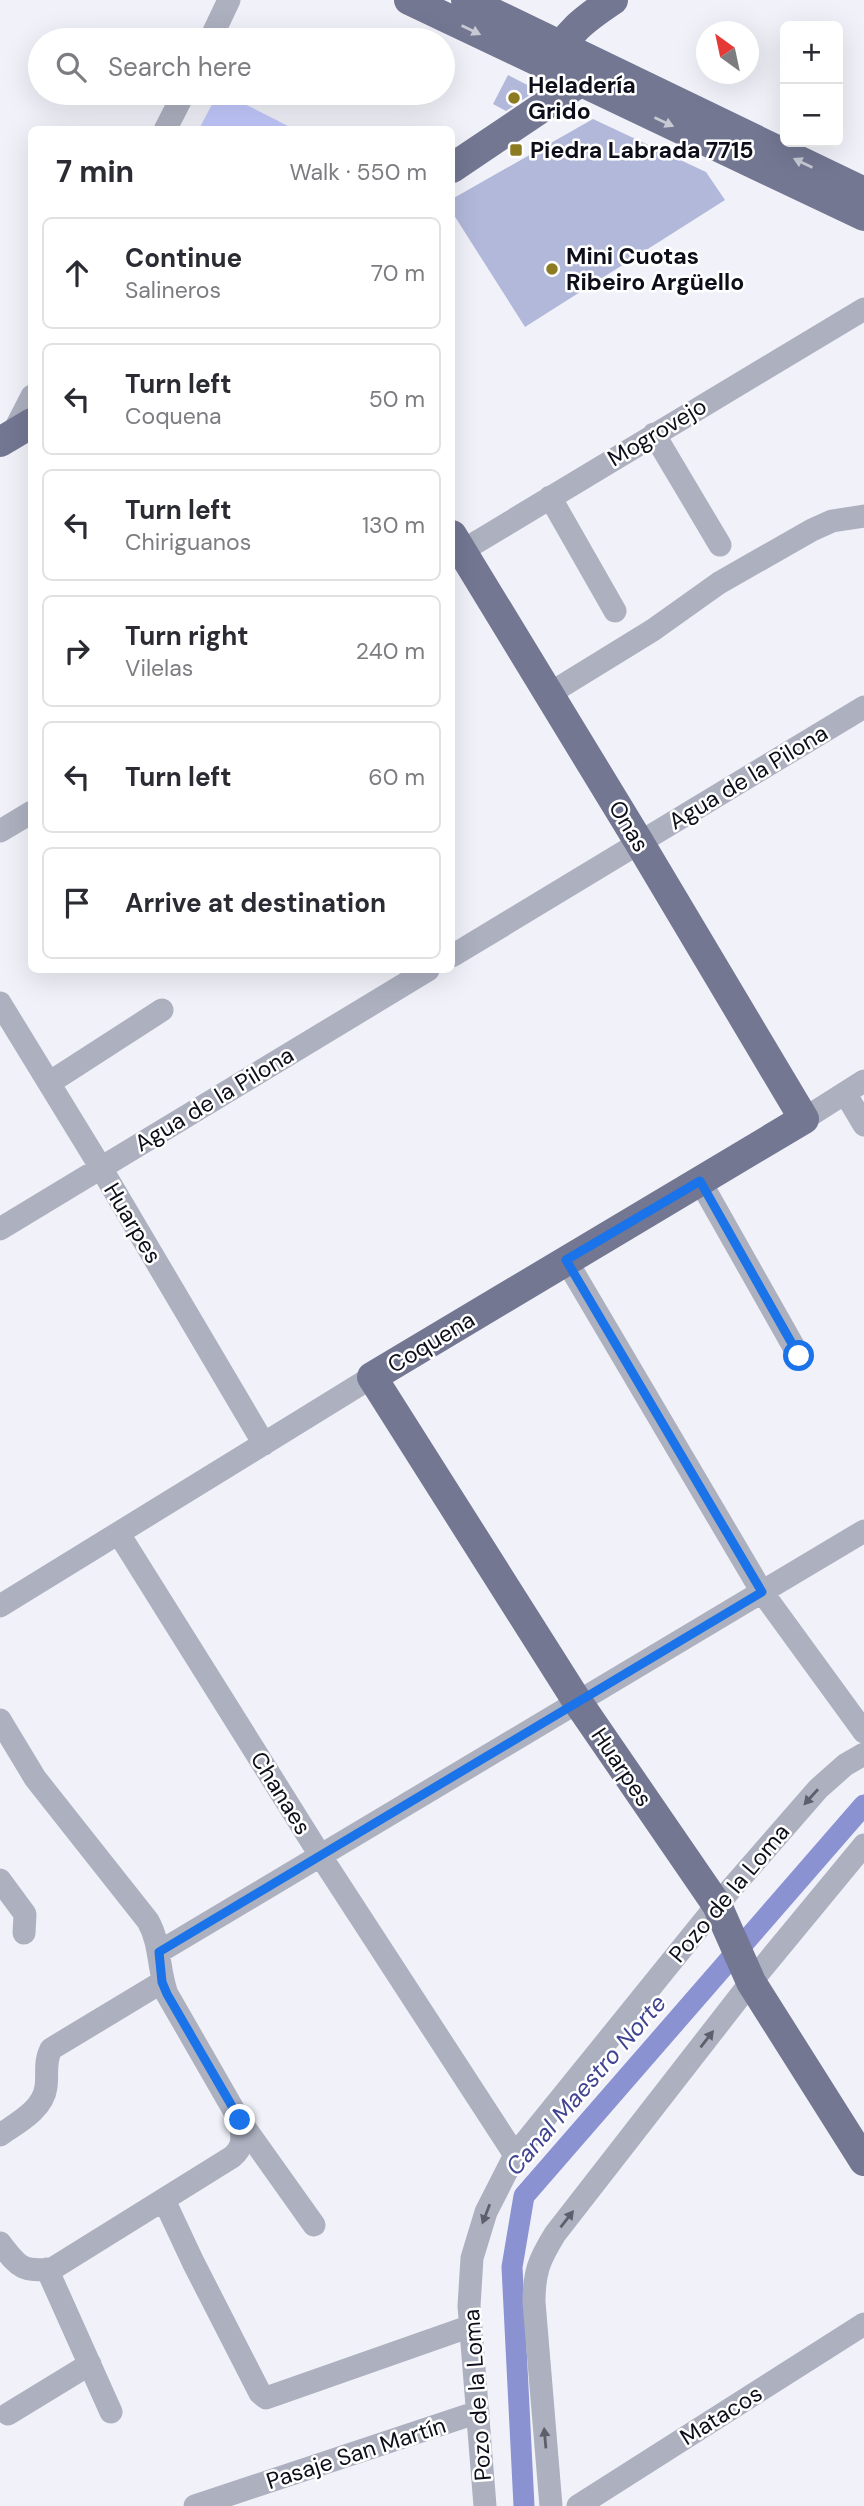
<!DOCTYPE html>
<meta charset="utf-8">
<style>
body{margin:0;font-family:"DM Sans",sans-serif;background:#f2f2f3;color:#2b2b33}
.controls{position:absolute;right:21px;top:21px;display:grid;overflow:hidden;border-radius:10px;box-shadow:0 7px 28px #0002}
.controls button{width:63px;height:63px;display:grid;place-items:center;padding:0;border:0;border-bottom:2px solid #e1e1e2;background:#fff;color:#2b2b33;font:35px sans-serif}
.compass{position:absolute;left:696px;top:21px;width:63px;height:63px;border-radius:50%;background:#fff;box-shadow:0 7px 28px #0002;rotate:327deg}
.stop{position:absolute;width:21px;height:21px;margin:-16px;border:5px solid #1a73e8;border-radius:50%;background:#fff}
.stop.end{background:#1a73e8;border-color:#fff;box-shadow:0 2px 7px #0008}
.list{margin:0;padding:0;list-style:none}
h2{display:flex;justify-content:space-between;align-items:center;height:91px;margin:0;padding:0 28px;font-size:30px}
h2 small{font-size:23px;font-weight:400;color:#7c7c81}
.list li{display:grid;grid-template-columns:46px 1fr auto;gap:21px;align-items:center;box-sizing:border-box;height:112px;margin:0 14px 14px;padding:0 14px;border:2px solid #e1e1e2;border-radius:10px}
.list b{display:block;font-size:26px;white-space:nowrap}
.list p{margin:0;font-size:23px;white-space:nowrap;color:#7c7c81}
.list em{font-size:23px;font-style:normal;color:#7c7c81}
.icon{flex:none;width:38px;height:38px;fill:none;stroke:currentColor;stroke-width:2;stroke-linecap:round;stroke-linejoin:round}
.map{position:relative;flex:none;width:864px;height:2506px;overflow:hidden}
.search{position:absolute;background:#fff;box-shadow:0 7px 28px #0002;left:28px;top:28px;width:427px;height:77px;display:flex;align-items:center;gap:18px;box-sizing:border-box;padding:0 24px;border-radius:38px;color:#7c7c81;font-size:26px}
.panel{position:absolute;background:#fff;box-shadow:0 7px 28px #0002;left:28px;top:126px;width:427px;height:847px;border-radius:10px}
.map>svg:first-child{display:block}
.green{fill:#c2c9fc}
.lines{fill:none;stroke-linecap:round;stroke-linejoin:round}
.canal{stroke:#8a92d2;stroke-width:21}
.building{fill:#b2b8da}
.minor{stroke:#adb0bf;stroke-width:23}
.major{stroke:#737792;stroke-width:30}
.oneway{fill:#c7c9d3}
.oneway2{fill:#5d5f6c}
.route{stroke:#1a73e8;stroke-width:9}
.poi-dot{fill:#8c7b20;stroke:#fff;stroke-width:2.5}
.labels{text-anchor:middle;stroke-width:5;stroke-linejoin:round;paint-order:stroke}
.poi-label{font-size:23px;font-weight:bold;fill:#0d0e1a;stroke:#fff;text-anchor:start}
.street-label{font-size:23px;fill:#0d0e1a;stroke:#fff}
.water-label{font-size:24px;font-style:italic;fill:#414491;stroke:#fff}
</style>
<div class="map">
<svg width="864" height="2506" viewBox="0 0 864 2506">
<rect width="100%" height="100%" fill="#f1f2f9"/>
<path class="green" d="M218 93H223L294 129H199Z"/>
<g class="lines">
<path class="canal" d="M524 2506 512 2267 524 2196 864 1805"/>
</g>
<path class="building" d="M508 75 537 90 506 111 493 104Z
M593 119 706 172 725 200 525 327 452 212V199Z"/>
<g class="lines">
<path class="minor" d="M210 40 229 0
M165 130 184 93
M654 434 720 545
M12 435 32 396
M550 497 615 611
M452 557 864 309
M549 694 653 630 719 583 812 530 832 521 864 516
M0 831 32 812
M452 956 864 707
M0 1003 101 1168 264 1444
M49 1083 162 1010
M845 1093 864 1125
M804 1119 864 1081
M700 1181 799 1356
M0 1229 428 970
M566 1260 762 1592 864 1732
M119 1534 320 1855 515 2155
M0 1606 372 1377
M0 1720 35 1778 148 1921C161 1944 158 1970 167 1994L240 2121 314 2225
M0 1880 25 1914 24 1933
M159 1952 864 1531
M0 2135C17 2123 43 2110 46 2087 48 2073 44 2063 51 2049L162 1982
M164 2200 193 2262 260 2393 266 2398 471 2326
M0 2243C19 2267 21 2272 52 2269L232 2157C245 2146 242 2136 240 2121
M47 2269 111 2412
M8 2414 90 2364
M195 2506 478 2412
M485 2506 469 2306 472 2258 486 2212 515 2155 717 1905 818 1789 845 1765 864 1754
M551 2506 534 2302C534 2272 539 2260 555 2234L751 1982 864 1845
M578 2506 864 2324"/>
<path class="major" d="M409 0 864 216
M466 0 864 192
M552 64C565 33 586 18 613 0
M452 168 580 82 584 69
M0 442 32 423
M452 535 639 842 804 1119 372 1377 577 1701 717 1905 751 1982 864 2161"/>
</g>
<defs><path id="oneway-solid" d="M-6-.8H1V-3.2L6.5 0L1 3.2V.8H-6Z" transform="scale(1.75)"/></defs>
<g class="oneway">
<use href="#oneway-solid" transform="translate(471 30) rotate(26)"/>
<use href="#oneway-solid" transform="translate(664 122) rotate(25)"/>
<use href="#oneway-solid" transform="translate(803 163) rotate(-154)"/>
</g>
<g class="oneway2">
<use href="#oneway-solid" transform="translate(811 1797) rotate(132)"/>
<use href="#oneway-solid" transform="translate(707 2039) rotate(-52)"/>
<use href="#oneway-solid" transform="translate(486 2214) rotate(111)"/>
<use href="#oneway-solid" transform="translate(567 2219) rotate(-52)"/>
<use href="#oneway-solid" transform="translate(545 2438) rotate(-95)"/>
</g>
<g class="lines">
<path class="route" d="M240 2120 167 1994 162 1982 159 1952 762 1592 566 1260 700 1181 799 1356"/>
</g>
<g class="poi-dot">
<circle cx="514" cy="98" r="7"/>
<rect x="509" y="143" width="14" height="14" rx="3.5"/>
<circle cx="552" cy="269" r="7"/>
</g>
<g class="labels">
<g class="poi-label">
<text x="528" y="93">Heladería<tspan x="528" dy="26">Grido</tspan></text>
<text x="530" y="158">Piedra Labrada 7715</text>
<text x="566" y="264">Mini Cuotas<tspan x="566" dy="26">Ribeiro Argüello</tspan></text>
</g>
<g class="street-label">
<text transform="translate(657 432) rotate(-31)" y="8">Mogrovejo</text>
<text transform="translate(748 777) rotate(-31)" y="8">Agua de la Pilona</text>
<text transform="translate(629 826) rotate(59)" y="8">Onas</text>
<text transform="translate(214 1099) rotate(-31)" y="8">Agua de la Pilona</text>
<text transform="translate(133 1223) rotate(59)" y="8">Huarpes</text>
<text transform="translate(431 1342) rotate(-31)" y="8">Coquena</text>
<text transform="translate(622 1767) rotate(56)" y="8">Huarpes</text>
<text transform="translate(281 1793) rotate(58)" y="8">Chanaes</text>
<text transform="translate(729 1893) rotate(-50)" y="8">Pozo de la Loma</text>
<text transform="translate(477 2395) rotate(-94)" y="8">Pozo de la Loma</text>
<text transform="translate(721 2415) rotate(-32)" y="8">Matacos</text>
<text transform="translate(356 2453) rotate(-18)" y="8">Pasaje San Martín</text>
</g>
<g class="water-label">
<text transform="translate(586 2085) rotate(-49)" y="8">Canal Maestro Norte</text>
</g>
</g>
</svg>
<div class="controls">
<button>+</button>
<button>−</button>
</div>
<svg class="compass" viewBox="-18 -18 36 36"><path d="M0-13l5 13h-10z" fill="#e53935"/><path d="M0 13l5-13h-10z" fill="#7c7c81"/></svg>
<div class="stop" style="left:799px;top:1356px"></div>
<div class="stop end" style="left:240px;top:2120px"></div>
<div class="search"><svg class="icon" aria-label="search" viewBox="0 0 24 24"><circle cx="10" cy="10" r="6"/><path d="M15 15l6 6"/></svg>Search here</div>
<section class="panel">
<h2>7 min<small>Walk · 550 m</small></h2>
<ul class="list">
<li><svg class="icon" aria-label="ahead" viewBox="0 0 24 24"><path d="M12 20V5M6 11l6-6 6 6"/></svg><div><b>Continue</b><p>Salineros</p></div><em>70 m</em></li>
<li><svg class="icon" aria-label="left" viewBox="0 0 24 24"><path d="M17 20v-9H6M10 6l-5 5 5 5"/></svg><div><b>Turn left</b><p>Coquena</p></div><em>50 m</em></li>
<li><svg class="icon" aria-label="left" viewBox="0 0 24 24"><path d="M17 20v-9H6M10 6l-5 5 5 5"/></svg><div><b>Turn left</b><p>Chiriguanos</p></div><em>130 m</em></li>
<li><svg class="icon" aria-label="right" viewBox="0 0 24 24"><path d="M7 20v-9h11M14 6l5 5-5 5"/></svg><div><b>Turn right</b><p>Vilelas</p></div><em>240 m</em></li>
<li><svg class="icon" aria-label="left" viewBox="0 0 24 24"><path d="M17 20v-9H6M10 6l-5 5 5 5"/></svg><div><b>Turn left</b></div><em>60 m</em></li>
<li><svg class="icon" aria-label="arrive" viewBox="0 0 24 24"><path d="M6 21V4h12l-3 4 3 4H6"/></svg><div><b>Arrive at destination</b></div></li>
</ul>
</section>
</div>
